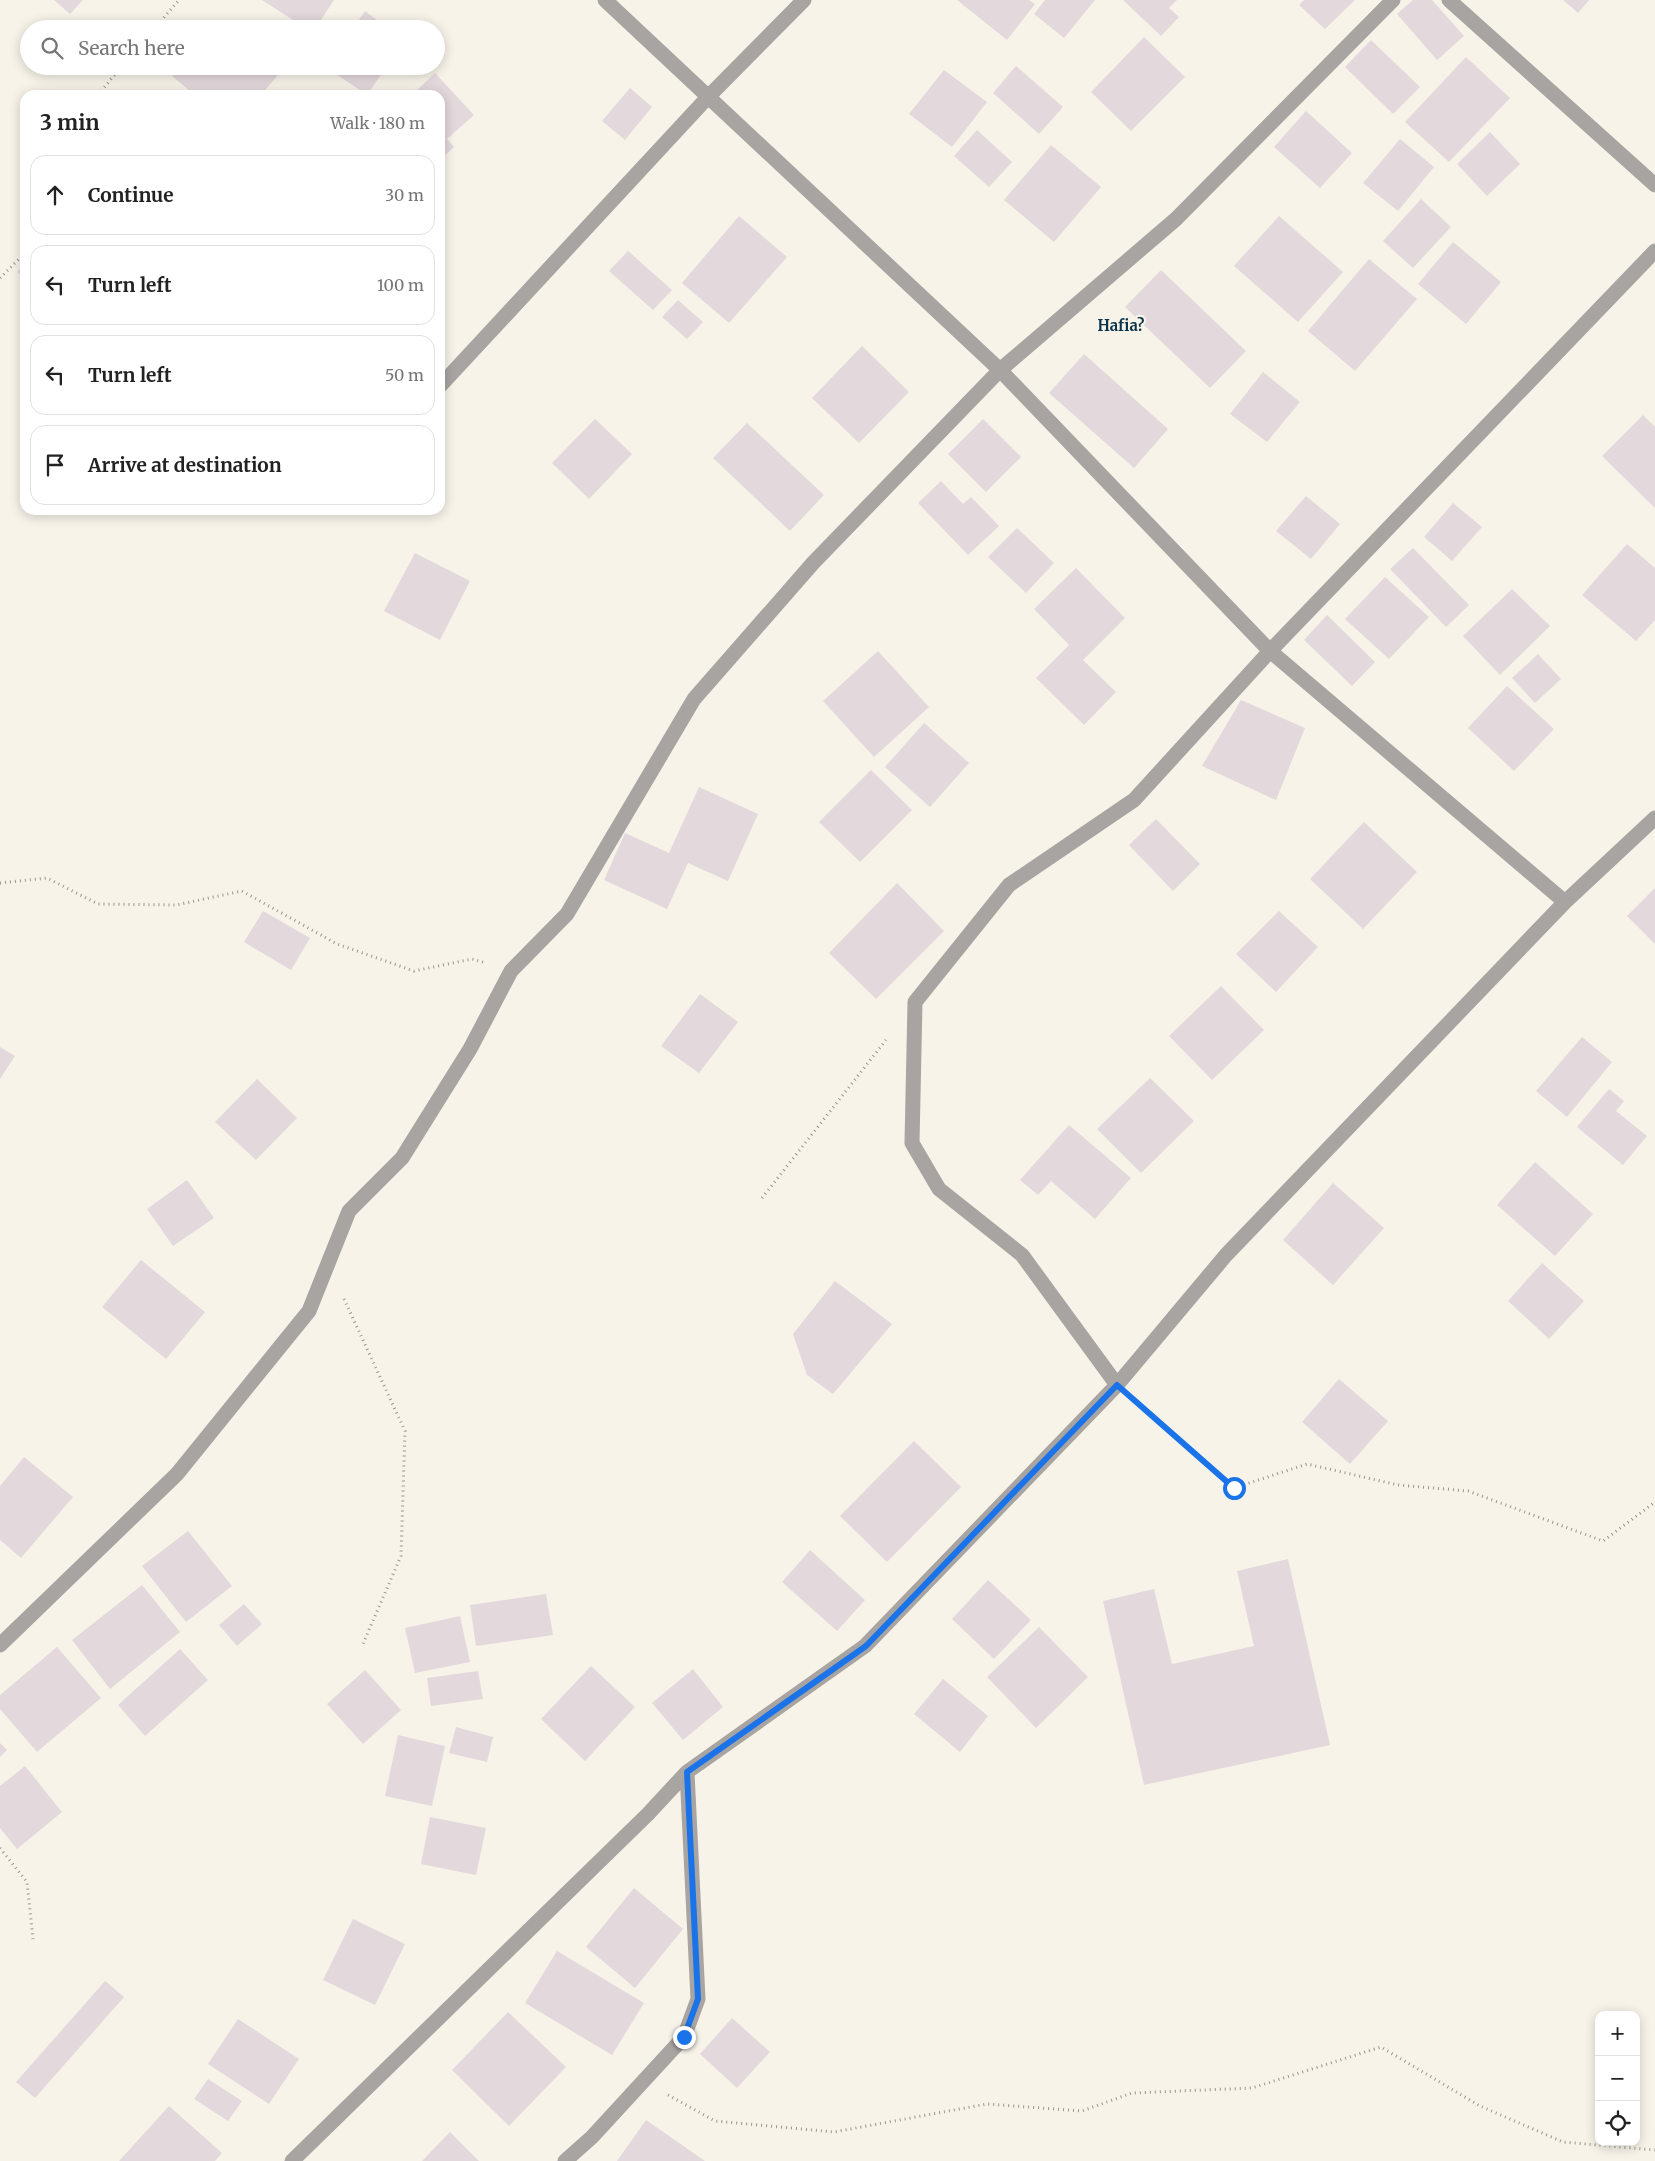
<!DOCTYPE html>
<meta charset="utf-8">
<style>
body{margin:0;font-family:Merriweather,serif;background:#f6f6f6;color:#222}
.controls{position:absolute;right:15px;bottom:15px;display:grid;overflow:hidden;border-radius:10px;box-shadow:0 2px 12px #0003}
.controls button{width:45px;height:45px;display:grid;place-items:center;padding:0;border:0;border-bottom:1px solid #e0e0e0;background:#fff;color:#222;font:25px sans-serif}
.stop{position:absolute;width:15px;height:15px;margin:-11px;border:4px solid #1a73e8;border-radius:50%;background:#fff}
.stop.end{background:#1a73e8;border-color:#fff;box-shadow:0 1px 5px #0008}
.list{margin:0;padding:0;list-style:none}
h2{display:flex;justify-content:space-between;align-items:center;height:65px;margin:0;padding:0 20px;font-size:21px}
h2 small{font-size:16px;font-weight:400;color:#767676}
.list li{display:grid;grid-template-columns:32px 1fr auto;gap:15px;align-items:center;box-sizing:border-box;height:80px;margin:0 10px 10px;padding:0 10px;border:1px solid #e0e0e0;border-radius:15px}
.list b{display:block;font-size:19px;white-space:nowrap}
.list em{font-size:16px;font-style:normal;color:#767676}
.icon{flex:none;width:28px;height:28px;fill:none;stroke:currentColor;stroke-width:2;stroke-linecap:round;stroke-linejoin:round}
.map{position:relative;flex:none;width:1655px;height:2161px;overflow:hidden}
.search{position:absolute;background:#fff;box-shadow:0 2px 12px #0003;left:20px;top:20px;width:425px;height:55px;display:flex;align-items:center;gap:12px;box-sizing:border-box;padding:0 18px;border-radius:28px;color:#767676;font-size:19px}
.panel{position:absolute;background:#fff;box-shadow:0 2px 12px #0003;left:20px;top:90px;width:425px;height:425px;border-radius:15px}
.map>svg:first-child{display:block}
.building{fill:#e3d8dc}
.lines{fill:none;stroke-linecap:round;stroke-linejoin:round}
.path{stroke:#99968f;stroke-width:3;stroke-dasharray:1 4;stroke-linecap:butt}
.minor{stroke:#a8a4a1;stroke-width:15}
.route{stroke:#1a73e8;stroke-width:6}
.labels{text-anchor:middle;stroke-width:4.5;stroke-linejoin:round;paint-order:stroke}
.neighbourhood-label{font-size:15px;font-weight:bold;fill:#0b334a;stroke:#f7f3e9}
</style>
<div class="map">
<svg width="1655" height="2161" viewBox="0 0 1655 2161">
<rect width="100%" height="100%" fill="#f7f3e9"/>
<path class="building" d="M54 0H83L70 14Z
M262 0H334L315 29H307Z
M957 0H1029L1035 4 1007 40Z
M1045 0H1095L1064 38 1034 14Z
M1123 0H1177L1169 8 1179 17 1161 36Z
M1304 0H1355L1325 29 1299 5Z
M1413 0H1432L1464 36 1437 60 1397 14Z
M1563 0H1589L1578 13Z
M365 11 389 29H352Z
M1144 37 1185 77 1131 131 1091 92Z
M1371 40 1420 87 1393 114 1345 67Z
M1466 57 1510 98 1449 162 1405 122Z
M181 66H267L278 75 261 95H195L172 76Z
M324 66H387L367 95Z
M1016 66 1063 107 1039 134 993 93Z
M944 70 987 102 952 147 909 114Z
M435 73 474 115 447 139 454 147 440 160V95H412Z
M630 88 652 107 625 140 602 121Z
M1306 111 1352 153 1320 188 1274 147Z
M977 130 1012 162 989 187 954 156Z
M1490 132 1520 164 1487 196 1457 164Z
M1400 139 1434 167 1398 211 1363 183Z
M1051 145 1101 187 1054 242 1004 200Z
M1421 199 1451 227 1413 268 1383 241Z
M739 216 787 257 729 323 682 283Z
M1279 216 1343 272 1298 322 1234 266Z
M1453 242 1501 282 1466 324 1418 284Z
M628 251 672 290 653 310 609 271Z
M1369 259 1417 299 1355 371 1308 331Z
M25 263V279L17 272Z
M1161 270 1246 351 1210 388 1125 307Z
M678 300 703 322 687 339 662 317Z
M862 346 909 392 859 443 812 398Z
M1084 354 1168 429 1134 468 1049 393Z
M1263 372 1300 402 1267 442 1230 414Z
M1643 415 1655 427V508L1602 456Z
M595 419 632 454 589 499 552 463Z
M983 419 1021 457 986 492 948 454Z
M747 423 824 495 790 531 713 458Z
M941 481 963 504 971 497 999 526 968 555 918 503Z
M1306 496 1340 524 1311 559 1276 531Z
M1453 503 1482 527 1452 561 1424 537Z
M1017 528 1054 563 1026 593 988 557Z
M1627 544 1655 568V620L1636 641 1582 595Z
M1413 548 1469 605 1446 627 1390 569Z
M415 553 470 581 440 640 384 611Z
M1076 568 1125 618 1083 660 1116 692 1084 725 1036 678 1069 645 1034 609Z
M1385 577 1429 617 1389 659 1345 619Z
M1512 589 1550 626 1500 675 1463 636Z
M1327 615 1375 662 1352 686 1304 640Z
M878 651 929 707 874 757 823 701Z
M1538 654 1561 679 1535 703 1512 678Z
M1507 686 1554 729 1514 771 1468 728Z
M1241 700 1305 728 1276 800 1202 766Z
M924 723 969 763 930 807 885 767Z
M871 770 912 810 860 862 819 822Z
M699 787 758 814 728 881 688 863 667 909 604 880 625 833 669 853Z
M1156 819 1200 864 1173 891 1129 845Z
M1364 822 1417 872 1363 929 1310 879Z
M897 883 944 931 876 999 829 953Z
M1655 888V944L1627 916Z
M263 911 310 938 291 970 244 942Z
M1279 911 1318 947 1276 992 1236 954Z
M1221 986 1264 1030 1212 1080 1169 1036Z
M700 994 738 1022 699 1073 661 1046Z
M1582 1037 1612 1062 1567 1117 1536 1091Z
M0 1047 15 1056 0 1079Z
M1150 1078 1194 1121 1141 1173 1097 1129Z
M257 1079 297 1118 256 1160 215 1122Z
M1609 1089 1624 1101 1616 1111 1647 1136 1623 1165 1577 1127Z
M1069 1125 1131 1178 1095 1219 1051 1181 1038 1195 1020 1180Z
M1535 1162 1593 1214 1555 1256 1497 1205Z
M187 1180 214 1218 173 1246 147 1209Z
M1333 1183 1384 1228 1333 1285 1283 1240Z
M141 1260 205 1312 166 1359 102 1307Z
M1542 1263 1584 1301 1549 1339 1508 1301Z
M835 1281 892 1324 833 1394 807 1375 793 1334Z
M1339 1379 1388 1421 1350 1464 1302 1422Z
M914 1441 961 1487 887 1562 840 1516Z
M24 1457 73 1497 21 1558 0 1540V1486Z
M188 1531 232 1586 186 1622 142 1566Z
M810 1550 865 1600 837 1631 782 1582Z
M1288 1559 1330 1745 1144 1785 1103 1601 1154 1589 1172 1664 1254 1646 1237 1571Z
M988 1580 1031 1620 994 1659 952 1619Z
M142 1585 180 1632 110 1689 72 1640Z
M546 1594 553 1635 476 1646 470 1605Z
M244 1604 262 1624 237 1646 219 1625Z
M460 1616 470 1662 415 1673 405 1628Z
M1039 1627 1088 1677 1036 1728 987 1677Z
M57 1647 101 1698 37 1752 0 1709V1695Z
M180 1649 208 1680 145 1736 118 1705Z
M591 1666 635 1707 585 1761 541 1719Z
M693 1669 723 1707 683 1740 652 1703Z
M365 1670 401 1710 363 1744 327 1704Z
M478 1671 483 1699 431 1706 427 1678Z
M943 1679 988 1716 960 1752 914 1714Z
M456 1727 493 1737 487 1762 449 1753Z
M398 1735 445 1746 432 1806 385 1796Z
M0 1743 7 1750 0 1757Z
M25 1766 62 1812 17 1849 0 1828V1786Z
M430 1817 486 1828 476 1875 421 1864Z
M634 1888 683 1929 635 1988 586 1947Z
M353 1919 405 1944 375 2005 323 1980Z
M557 1951 644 2003 612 2055 525 2003Z
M105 1981 124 1997 35 2098 16 2082Z
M508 2012 566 2067 509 2126 452 2070Z
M732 2018 770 2052 737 2088 700 2054Z
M238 2019 299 2059 269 2104 208 2064Z
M208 2079 242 2101 228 2121 194 2099Z
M169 2106 222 2153 215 2161H119Z
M646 2120 705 2161H617Z
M450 2132 479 2161H422Z"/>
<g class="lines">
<path class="path" d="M154 29 179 0
M98 95 122 66
M0 278 25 253
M0 883 47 878 98 904 176 905 242 891 337 944 414 971 472 959 486 963
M762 1198 886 1040
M344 1299 405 1431 401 1556 362 1646
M1137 1402 1234 1488 1307 1464 1398 1485 1468 1491 1603 1541 1655 1502
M0 1848 27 1882 33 1939
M668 2095 715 2121 834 2132 987 2104 1082 2111 1132 2093 1252 2088 1381 2047 1480 2106 1563 2142 1655 2150"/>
<path class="minor" d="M605 0 1000 370 1270 651 1565 902
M1449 0 1655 185
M440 386 708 97 804 0
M1117 1385 1022 1255 939 1189 912 1143 915 1002 1009 885 1134 800 1270 651 1655 251
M0 1645 177 1474 309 1311 349 1211 402 1158 470 1049 511 971 567 914 694 699 813 563 1000 370 1176 219 1393 0
M292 2161 648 1814 687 1772 865 1646 1117 1385 1226 1255 1565 902 1655 818
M565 2161 592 2137 684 2037 698 1999 687 1772"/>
</g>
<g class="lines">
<path class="route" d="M684 2037 698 1999 687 1772 866 1646 1117 1385 1234 1488"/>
</g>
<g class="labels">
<g class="neighbourhood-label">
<text x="1121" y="331">Hafia?</text>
</g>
</g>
</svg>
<div class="controls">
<button>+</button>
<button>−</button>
<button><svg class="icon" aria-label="locate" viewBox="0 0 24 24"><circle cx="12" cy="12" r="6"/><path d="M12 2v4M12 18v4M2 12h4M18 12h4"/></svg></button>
</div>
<div class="stop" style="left:1234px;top:1488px"></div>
<div class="stop end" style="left:684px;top:2037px"></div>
<div class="search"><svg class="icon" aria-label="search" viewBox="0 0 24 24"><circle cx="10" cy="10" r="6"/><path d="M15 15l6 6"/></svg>Search here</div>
<section class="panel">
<h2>3 min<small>Walk · 180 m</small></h2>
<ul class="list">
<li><svg class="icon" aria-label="ahead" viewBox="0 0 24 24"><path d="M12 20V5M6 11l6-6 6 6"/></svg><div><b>Continue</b></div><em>30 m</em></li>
<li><svg class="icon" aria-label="left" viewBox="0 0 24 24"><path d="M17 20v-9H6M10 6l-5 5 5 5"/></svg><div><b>Turn left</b></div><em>100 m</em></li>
<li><svg class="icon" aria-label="left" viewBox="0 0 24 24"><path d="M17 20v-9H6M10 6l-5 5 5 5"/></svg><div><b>Turn left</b></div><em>50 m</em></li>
<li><svg class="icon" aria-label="arrive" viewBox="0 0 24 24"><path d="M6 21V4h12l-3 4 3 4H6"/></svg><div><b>Arrive at destination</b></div></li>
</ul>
</section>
</div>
